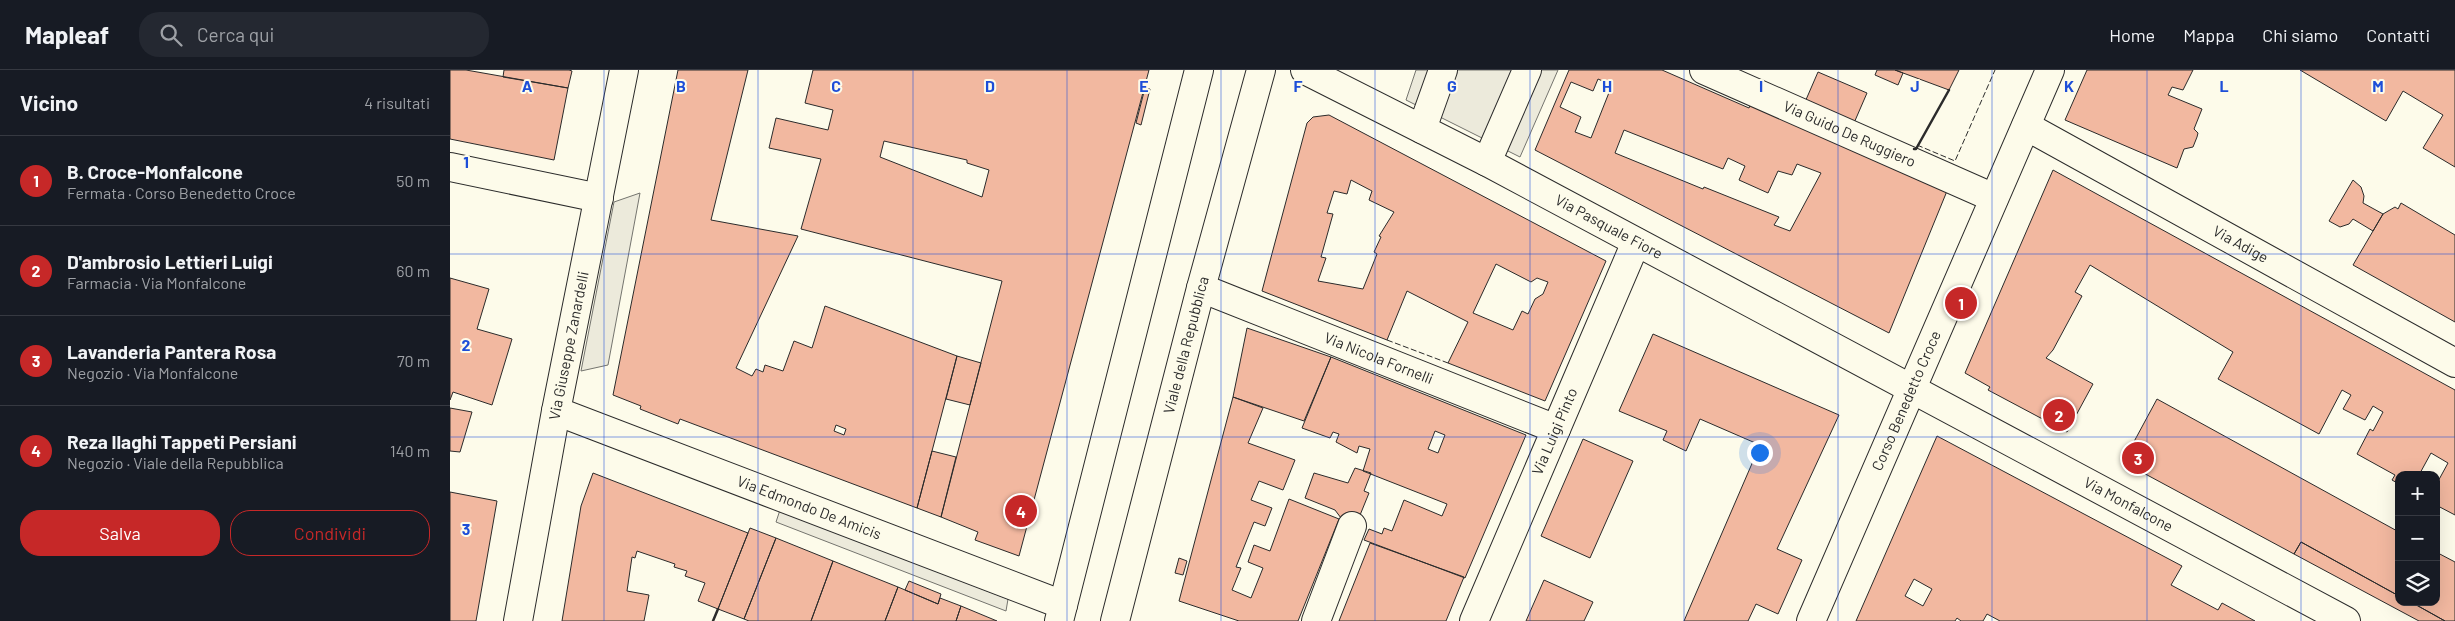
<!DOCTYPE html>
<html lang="it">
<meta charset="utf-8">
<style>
body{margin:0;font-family:Barlow,sans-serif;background:#242831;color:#f1f3f6}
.controls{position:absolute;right:15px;bottom:15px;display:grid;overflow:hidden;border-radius:10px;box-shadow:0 5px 20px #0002}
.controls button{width:45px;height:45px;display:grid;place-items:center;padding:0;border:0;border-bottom:1px solid #363941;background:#171b24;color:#f1f3f6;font:25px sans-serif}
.you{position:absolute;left:1309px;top:382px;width:18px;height:18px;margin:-12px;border:4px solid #fff;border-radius:50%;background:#1a73e8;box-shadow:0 0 0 8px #1a73e833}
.badge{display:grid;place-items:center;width:32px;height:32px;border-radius:50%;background:#c62828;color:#fff;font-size:16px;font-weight:700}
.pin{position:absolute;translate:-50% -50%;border:2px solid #fff;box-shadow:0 1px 5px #0006}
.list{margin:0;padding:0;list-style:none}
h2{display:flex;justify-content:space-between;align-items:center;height:65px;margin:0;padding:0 20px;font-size:21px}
h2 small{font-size:16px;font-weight:400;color:#9ea1a6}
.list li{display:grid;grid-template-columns:32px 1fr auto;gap:15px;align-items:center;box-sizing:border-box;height:90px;padding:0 20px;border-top:1px solid #363941}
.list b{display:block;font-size:19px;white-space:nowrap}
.list p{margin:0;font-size:16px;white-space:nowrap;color:#9ea1a6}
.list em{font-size:16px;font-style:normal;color:#9ea1a6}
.actions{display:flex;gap:10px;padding:15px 20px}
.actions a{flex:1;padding:11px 0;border:1px solid #c62828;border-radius:20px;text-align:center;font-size:18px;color:#c62828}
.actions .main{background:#c62828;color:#fff}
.icon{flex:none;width:28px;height:28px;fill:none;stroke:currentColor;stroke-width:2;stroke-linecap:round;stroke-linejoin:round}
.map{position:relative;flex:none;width:2005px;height:551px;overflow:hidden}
header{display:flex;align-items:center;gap:30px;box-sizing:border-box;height:70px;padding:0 25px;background:#171b24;border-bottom:1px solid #363941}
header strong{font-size:24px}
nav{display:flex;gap:28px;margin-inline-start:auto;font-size:18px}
.search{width:350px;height:45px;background:#242831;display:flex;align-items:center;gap:12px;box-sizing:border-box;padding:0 18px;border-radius:20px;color:#9ea1a6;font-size:19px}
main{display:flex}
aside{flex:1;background:#171b24}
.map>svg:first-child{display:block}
.parking{fill:#eceadb;stroke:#74746e}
.building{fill:#f2b8a0;stroke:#2b2b2b;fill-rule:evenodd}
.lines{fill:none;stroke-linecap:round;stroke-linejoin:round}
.street-casing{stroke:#2b2b2b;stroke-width:30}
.secondary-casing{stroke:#2b2b2b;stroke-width:30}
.street{stroke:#fdfbea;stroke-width:28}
.secondary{stroke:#fdfbea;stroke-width:28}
.fence{stroke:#2b2b2b;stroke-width:1;stroke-dasharray:6 2.5;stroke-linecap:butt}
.wall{stroke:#2b2b2b;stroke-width:2.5}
.grid{fill:none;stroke:#1d4ed8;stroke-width:1;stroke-opacity:0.55}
.labels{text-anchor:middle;stroke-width:4;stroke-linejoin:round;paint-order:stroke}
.street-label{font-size:15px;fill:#2b2b2b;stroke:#fdfbea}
.grid-label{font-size:16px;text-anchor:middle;font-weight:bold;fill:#1d4ed8;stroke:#fdfbea;stroke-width:4;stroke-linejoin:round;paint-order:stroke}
</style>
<header>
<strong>Mapleaf</strong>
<div class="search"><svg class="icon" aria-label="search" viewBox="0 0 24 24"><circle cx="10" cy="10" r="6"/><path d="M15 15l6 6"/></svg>Cerca qui</div>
<nav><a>Home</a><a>Mappa</a><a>Chi siamo</a><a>Contatti</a></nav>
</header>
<main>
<aside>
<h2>Vicino<small>4 risultati</small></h2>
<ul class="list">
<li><span class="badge">1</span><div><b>B. Croce-Monfalcone</b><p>Fermata · Corso Benedetto Croce</p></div><em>50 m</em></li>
<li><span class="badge">2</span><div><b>D'ambrosio Lettieri Luigi</b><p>Farmacia · Via Monfalcone</p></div><em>60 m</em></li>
<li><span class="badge">3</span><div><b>Lavanderia Pantera Rosa</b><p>Negozio · Via Monfalcone</p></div><em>70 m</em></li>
<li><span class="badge">4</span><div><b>Reza Ilaghi Tappeti Persiani</b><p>Negozio · Viale della Repubblica</p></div><em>140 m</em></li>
</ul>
<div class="actions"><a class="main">Salva</a><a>Condividi</a></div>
</aside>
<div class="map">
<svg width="2005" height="551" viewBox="0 0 2005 551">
<rect width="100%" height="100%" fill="#fdfbea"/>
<path class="parking" d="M966 0H1108L1070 87 956 30Z
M190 123 158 295 131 301 164 132Z
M330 440 558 529 556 541 326 452Z"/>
<path class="building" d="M0 0H16L118 18 104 90 0 69Z
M54 0H119L122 1 118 18 53 7Z
M228 0H298L261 150 348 166 286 298 302 306 306 299 313 302 315 295 333 301 344 271 362 278 375 236 507 286 467 438 230 349 228 354 190 339 191 336 163 325ZM386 355 396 359 394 365 384 361Z
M363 0H699L569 486 525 470 528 462 491 447 552 211 351 159 371 89 319 78 326 48 378 60 383 40 355 33ZM434 71 517 90V93L539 100 532 127 430 87Z
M1119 0H1212L1299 38 1301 33 1497 121 1439 263 1085 80ZM1148 9 1162 15 1141 68 1125 62 1131 47 1110 37 1121 12 1143 21ZM1174 60 1273 99 1278 88 1295 96 1289 110 1318 123 1328 101 1342 105 1347 94 1371 103 1340 161 1324 155 1329 147 1254 117 1253 119 1165 83Z
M1427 0H1445L1453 3 1448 15 1425 5Z
M1445 0H1509L1499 20Z
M1637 0H1743L1733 20 1722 17 1718 25 1752 39 1744 59 1748 63 1747 67 1743 77 1734 79 1727 98 1615 50Z
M1850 0H2005V97L1973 78 1993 45 1953 21 1936 51Z
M1368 2 1417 23 1404 53 1355 32Z
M695 18 700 19 691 55 686 53Z
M879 45 1156 191 1095 331 998 293 1018 252 957 221 937 270 812 221 857 53 863 47ZM901 110 922 121 919 130 944 142 929 166 931 167 924 182 927 184 913 219 868 211 876 188 871 187 883 144 877 143 884 121 897 124ZM1046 194 1081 212 1087 208 1098 212 1093 224 1085 229 1078 244 1072 241 1063 260 1023 243Z
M1603 100 2005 320V445L1986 435V415L1998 393 1981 383 1969 405H1949V414L1942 410 1945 405 1907 384 1920 359 1923 361 1933 342 1923 336 1915 350 1893 339 1901 325 1892 320 1869 364 1768 309 1783 282 1640 195 1625 222 1632 226 1603 280 1596 288 1643 314 1617 362 1538 320 1540 317 1515 303Z
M1903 110 1911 117 1914 126 1913 133 1933 144 1923 161 1903 149 1899 154 1890 157 1879 151Z
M1951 133 2005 165V252L1903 195 1933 144 1945 137 1948 139Z
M0 208 39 219 27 259 62 269 42 335 3 322 0 330Z
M797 258 881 287 854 351 783 327Z
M1203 264 1389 345 1327 479 1352 490 1328 544 1306 534 1298 551H1234L1310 375 1250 349 1236 381 1213 370 1217 361 1169 341Z
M507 286 531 293 520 335 496 329Z
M881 287 1076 365 1015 508 914 470 919 459 932 464 934 458 942 461 954 430 992 446 997 434 913 401 920 379 909 376 907 383 886 372 889 364 883 362 880 368 852 358ZM985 361 995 365 988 383 978 379Z
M783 327 813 338 798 373 845 390 833 420 809 411 801 430 822 438 815 456 804 452 786 497 791 498 782 520 801 528 813 498 798 492 804 475 820 481 839 429 889 449 848 551H789L729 531Z
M1707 329 1949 462V526L1851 472 1844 484 1673 392Z
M0 338 22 342 10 382 0 381Z
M1487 366 1732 496 1721 515 1768 540 1772 533 1805 551H1550L1537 544 1533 551H1511L1507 548 1505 551H1406ZM1464 509 1482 519 1473 536 1455 526Z
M1133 369 1183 391 1140 488 1091 466Z
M482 381 506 387 491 447 467 438Z
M905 398 921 403 914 421 919 423 906 455 891 448 885 440 855 428 864 403 898 413Z
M143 403 298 463 268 539 248 531 255 513 235 506 237 501 224 497 225 494 187 481 185 488 182 487 177 521 199 525 194 551H112L131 436Z
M0 422 47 431 26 551H0Z
M300 458 326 468 294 549 268 539Z
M326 468 383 491 361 551H299L294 549Z
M1851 472 1949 526V532H1961L1995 551H1969L1844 484Z
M920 473 1014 507 996 551H889Z
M1986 482 2005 492V551H1995L1961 532H1986Z
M729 488 737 491 733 505 725 503Z
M383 491 448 517 435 551H361Z
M1094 510 1143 532 1134 551H1076Z
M459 511 491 524 488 534 455 520Z
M448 517 488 534 490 528 511 536 506 551H435Z
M511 536 547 551H506Z"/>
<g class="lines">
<g class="street-casing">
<g id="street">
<path id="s1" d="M855 0 1037 92 1896 551"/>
<path id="s2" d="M1254 0 1544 128"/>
<path id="s3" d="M1576 56 2005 293"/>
<path d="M972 59 993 0"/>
<path d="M1037 92 1077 0"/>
<path d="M0 97 149 128"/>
<path id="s4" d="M751 218 1106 359"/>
<path id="s5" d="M106 341 613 535"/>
<path id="s6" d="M68 551 106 341 174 0"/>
<path d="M866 551 902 456"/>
<path id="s7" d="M1024 551 1186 172"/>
<path id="s8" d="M1361 551 1600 0"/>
</g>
</g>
<g class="secondary-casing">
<g id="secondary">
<path d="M609 551 749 0"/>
<path id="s9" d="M665 551 751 218 811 0"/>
</g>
</g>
<use href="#street" class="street"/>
<use href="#secondary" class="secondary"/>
<path class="fence" d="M1467 75 1505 91 1545 0
M937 270 998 293"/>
<path class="wall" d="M1464 79H1466L1499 20
M263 551 268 539"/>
</g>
<path class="grid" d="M154 0V551M308 0V551M463 0V551M617 0V551M771 0V551M925 0V551M1080 0V551M1234 0V551M1388 0V551M1542 0V551M1697 0V551M1851 0V551M0 184H2005M0 367H2005"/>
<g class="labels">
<g class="street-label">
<text dy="5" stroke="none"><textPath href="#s2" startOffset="159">Via Guido De Ruggiero</textPath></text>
<text dy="5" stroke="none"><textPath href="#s1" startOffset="342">Via Pasquale Fiore</textPath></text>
<text dy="5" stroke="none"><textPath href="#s3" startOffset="245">Via Adige</textPath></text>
<text dy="5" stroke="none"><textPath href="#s6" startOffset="280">Via Giuseppe Zanardelli</textPath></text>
<text dy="5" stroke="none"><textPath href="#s9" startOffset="285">Viale della Repubblica</textPath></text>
<text dy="5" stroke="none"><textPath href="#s4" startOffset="191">Via Nicola Fornelli</textPath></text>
<text dy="5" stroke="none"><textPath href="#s8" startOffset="240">Corso Benedetto Croce</textPath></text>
<text dy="5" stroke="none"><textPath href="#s7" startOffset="206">Via Luigi Pinto</textPath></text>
<text dy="5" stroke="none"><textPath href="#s1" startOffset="931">Via Monfalcone</textPath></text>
<text dy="5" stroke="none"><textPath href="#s5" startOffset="271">Via Edmondo De Amicis</textPath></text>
</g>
</g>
<g class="grid-label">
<text x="77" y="22">A</text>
<text x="231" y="22">B</text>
<text x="386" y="22">C</text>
<text x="540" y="22">D</text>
<text x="694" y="22">E</text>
<text x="848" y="22">F</text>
<text x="1002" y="22">G</text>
<text x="1157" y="22">H</text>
<text x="1311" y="22">I</text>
<text x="1465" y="22">J</text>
<text x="1619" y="22">K</text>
<text x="1774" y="22">L</text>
<text x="1928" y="22">M</text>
<text x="16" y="98">1</text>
<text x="16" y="281">2</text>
<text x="16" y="465">3</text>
</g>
</svg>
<div class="controls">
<button>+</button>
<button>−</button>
<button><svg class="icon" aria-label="layers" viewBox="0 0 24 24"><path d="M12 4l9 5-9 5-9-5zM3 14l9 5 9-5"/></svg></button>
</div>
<div class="you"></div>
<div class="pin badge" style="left:1511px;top:233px">1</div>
<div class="pin badge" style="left:1609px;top:345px">2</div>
<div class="pin badge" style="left:1688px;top:388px">3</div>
<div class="pin badge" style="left:571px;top:441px">4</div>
</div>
</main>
